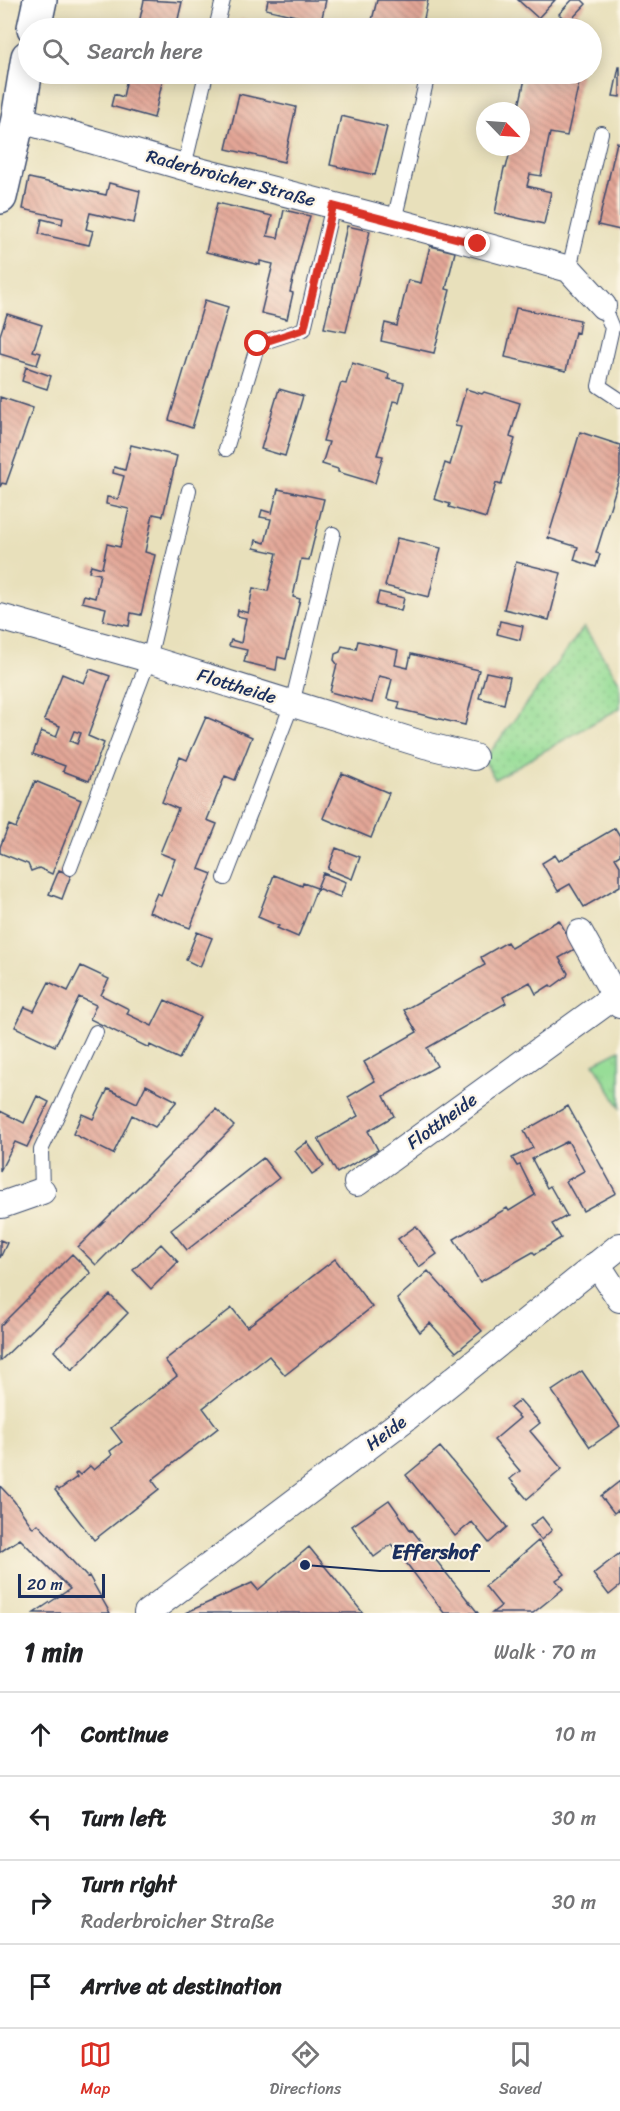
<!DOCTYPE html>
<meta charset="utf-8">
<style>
body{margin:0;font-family:Sriracha,sans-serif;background:#f6f6f6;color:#202124}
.compass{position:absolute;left:476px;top:102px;width:54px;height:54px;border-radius:50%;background:#fff;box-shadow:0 3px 15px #0003;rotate:115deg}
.scale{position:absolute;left:18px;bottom:15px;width:87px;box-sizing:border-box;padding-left:6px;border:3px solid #1b2f5e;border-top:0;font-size:16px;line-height:21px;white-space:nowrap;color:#1b2f5e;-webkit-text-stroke:4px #fcf5e5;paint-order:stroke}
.stop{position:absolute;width:18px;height:18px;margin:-14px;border:4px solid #d93025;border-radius:50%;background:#fff}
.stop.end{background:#d93025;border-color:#fff;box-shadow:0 2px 6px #0008}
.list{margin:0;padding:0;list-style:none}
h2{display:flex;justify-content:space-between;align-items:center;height:78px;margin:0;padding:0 24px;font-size:26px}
h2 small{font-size:20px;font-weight:400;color:#757577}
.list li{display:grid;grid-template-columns:39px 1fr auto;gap:18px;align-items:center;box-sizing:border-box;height:84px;padding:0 24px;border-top:2px solid #e0e0e0}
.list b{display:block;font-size:22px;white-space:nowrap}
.list p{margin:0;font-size:20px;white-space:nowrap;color:#757577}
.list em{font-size:20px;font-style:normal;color:#757577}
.icon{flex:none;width:33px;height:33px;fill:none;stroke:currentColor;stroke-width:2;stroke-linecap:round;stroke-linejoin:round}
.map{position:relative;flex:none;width:620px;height:1613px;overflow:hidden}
.search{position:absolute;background:#fff;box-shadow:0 3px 15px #0003;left:18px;right:18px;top:18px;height:66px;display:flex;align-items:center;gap:15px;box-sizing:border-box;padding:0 21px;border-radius:33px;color:#757577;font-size:22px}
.sheet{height:414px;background:#fff}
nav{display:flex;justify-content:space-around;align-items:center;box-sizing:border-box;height:84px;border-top:2px solid #e0e0e0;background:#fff;font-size:16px;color:#757577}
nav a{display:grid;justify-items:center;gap:3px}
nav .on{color:#d93025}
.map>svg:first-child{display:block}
.grass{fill:url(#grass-tufts);stroke:#59867a;stroke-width:1.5}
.park{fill:url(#park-dots);stroke:#59867a;stroke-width:1.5}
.building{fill:url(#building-back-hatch);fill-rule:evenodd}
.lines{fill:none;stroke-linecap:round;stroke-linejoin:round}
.service-casing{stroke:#3a4a6c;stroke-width:16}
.minor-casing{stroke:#3a4a6c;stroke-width:28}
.tertiary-casing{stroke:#3a4a6c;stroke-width:36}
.service{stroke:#fff;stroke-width:14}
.minor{stroke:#fff;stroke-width:26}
.tertiary{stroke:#fff;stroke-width:33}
.route{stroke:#d93025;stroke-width:8}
.labels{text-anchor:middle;stroke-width:4.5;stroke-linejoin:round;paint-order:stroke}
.street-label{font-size:18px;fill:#1b2f5e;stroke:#fcf5e5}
.leader{fill:none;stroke:#1b2f5e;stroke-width:2}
.callout-dot{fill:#1b2f5e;stroke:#fcf5e5;stroke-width:2}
.callout-label{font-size:20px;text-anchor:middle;font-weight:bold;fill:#1b2f5e;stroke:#fcf5e5;stroke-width:4.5;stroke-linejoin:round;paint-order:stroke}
</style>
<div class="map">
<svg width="620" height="1613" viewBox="0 0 620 1613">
<defs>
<pattern id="grass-tufts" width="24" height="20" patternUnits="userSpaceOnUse" patternTransform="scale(1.5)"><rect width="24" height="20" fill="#97dd97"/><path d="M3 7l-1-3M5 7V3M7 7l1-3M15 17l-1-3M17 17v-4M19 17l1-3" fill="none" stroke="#82be85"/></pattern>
<pattern id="park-dots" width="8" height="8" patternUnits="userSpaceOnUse" patternTransform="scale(1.5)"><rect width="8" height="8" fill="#97dd97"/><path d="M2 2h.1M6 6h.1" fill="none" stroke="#82be85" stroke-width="1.8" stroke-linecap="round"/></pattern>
<pattern id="building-back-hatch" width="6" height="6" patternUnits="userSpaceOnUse" patternTransform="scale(1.5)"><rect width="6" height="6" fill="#e3a696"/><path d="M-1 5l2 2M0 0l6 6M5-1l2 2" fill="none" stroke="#b7887e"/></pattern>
</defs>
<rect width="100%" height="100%" fill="#fcf5e5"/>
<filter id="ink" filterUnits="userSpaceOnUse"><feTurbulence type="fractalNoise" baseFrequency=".0167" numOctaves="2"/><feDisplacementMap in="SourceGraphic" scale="12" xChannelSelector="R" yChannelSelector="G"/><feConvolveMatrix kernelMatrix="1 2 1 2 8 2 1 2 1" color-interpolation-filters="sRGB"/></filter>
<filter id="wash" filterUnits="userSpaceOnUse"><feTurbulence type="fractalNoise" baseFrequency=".008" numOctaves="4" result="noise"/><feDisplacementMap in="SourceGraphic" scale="24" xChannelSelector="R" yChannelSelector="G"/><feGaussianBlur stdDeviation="1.35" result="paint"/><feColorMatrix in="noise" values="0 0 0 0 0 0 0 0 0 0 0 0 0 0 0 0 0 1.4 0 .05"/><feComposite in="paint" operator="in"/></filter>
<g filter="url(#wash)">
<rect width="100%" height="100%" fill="#e8e0bb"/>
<path class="grass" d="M620 1050V1108L594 1063Z"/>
<path class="park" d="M584 627 620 683V708L495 779 484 760Z"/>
<g id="blocks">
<path class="building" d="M144 0 182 2 176 28H138Z
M268 0H326L321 22 266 9Z
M377 0H428L422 28H370Z
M518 0H555L538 18Z
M572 0H582L586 4 568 23 559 14Z
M241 19 276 28H239Z
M307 21 334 28H305Z
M619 67H620V97L613 96Z
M128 74H164L154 118 111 106 114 94 123 97Z
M526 74 551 76 552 74H581L567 136 550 133 541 176 530 174 527 186 551 192 544 224 495 213 504 168H506L510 152 501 151 502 147H521V111H518Z
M239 94 296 107 284 162 226 149Z
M341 116 387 127 375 175 330 165Z
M617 142 620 145V230L598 225Z
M29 178 106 195 109 183 140 191 134 223 90 213 86 229 93 231 89 245 39 234 42 219 62 224 63 218 23 209Z
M217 203 272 216 267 236 278 238 284 210 310 216 299 254 290 292 293 293 287 319 261 313 273 264 260 261V265L206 252Z
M347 226 370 231 346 332 324 328Z
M430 246 455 252 446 289 450 290 434 353 381 341 385 323 397 326 408 280 421 283Z
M205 300 228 307 192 428 169 420Z
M516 308 580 320 578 333 575 332 566 371 505 357Z
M7 314 42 325 33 351 41 353 37 365 0 354V335Z
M352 363 389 374 388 379 404 383 399 402 393 401 387 424 377 455 383 456 375 483 338 472V469L322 464 329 442 323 441 333 407 341 383 346 384Z
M26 367 51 376 47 389 22 381Z
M279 389 303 396 285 456 261 449Z
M466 389 482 394 484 392 520 403 510 437 515 439 501 485 496 483 486 518 449 507 450 504 434 499 445 463 450 465 461 427 455 426Z
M0 397 33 408 6 484 2 483 0 487Z
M580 432 620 445V475L596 553 600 554 596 567 574 560 578 547 548 538Z
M131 445 177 456 163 516 153 514 145 552 155 555 141 615 131 613 129 626 103 621 106 608 82 602 84 595 95 598 100 574 89 572 91 565 102 568 107 544 120 547 129 509 106 504 107 497 118 499 124 476 113 473 114 467 125 470Z
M278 489 324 499 309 560 301 559 293 597 300 599 286 659 278 657 276 670 244 662 247 650 229 646 231 640 241 643 246 618 237 616 238 610 248 613 253 588 268 591 277 553 254 548 256 540 265 543 271 519 260 517 262 510 272 513Z
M397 538 441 548 429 597 385 586Z
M516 562 561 573 549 620 504 609Z
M379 592 404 598 401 611 376 605Z
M500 621 523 626 520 640 497 634Z
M358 641 398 650 395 665 408 668 411 654 479 670 465 725 398 709 400 702 387 699 392 679 379 676 372 703 330 692 337 664 334 660 335 654 340 652 342 646 356 649Z
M90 669 110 676 88 736 104 743 89 781 63 771 65 766 33 754 41 731 56 737 60 726 44 720 62 674 84 683ZM74 731 81 733 77 744 70 741Z
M486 672 510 677 504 704 479 698Z
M206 717 252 737 235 780 225 776 207 820 217 824 199 869 212 874 190 928 149 912 157 893 161 895 175 859 160 853 178 809 162 802 180 757 187 760Z
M342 773 389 793 371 838 323 818Z
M35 781 81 800 52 874 39 868 31 871 28 864 0 853V847L9 825 16 828Z
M615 828 620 836V855L615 858 620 866V886L584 907 570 884 558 891 542 863 555 855 559 861Z
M336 848 360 857 352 879 328 869Z
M59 870 71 875 62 899 49 894Z
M323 873 346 882 340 897 317 888 298 937 277 928 279 926 258 917 274 875 302 886 303 883 317 888Z
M559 920 575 949 559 958 568 973 567 976 552 987 550 985 536 994 530 982 503 997 506 1003 427 1048 437 1066 384 1096 394 1116 368 1131 378 1150 337 1173 318 1139 358 1116 348 1097 375 1081 364 1062 417 1032 404 1010 485 965 481 957 507 942 511 948Z
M197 932 212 938 200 967 186 960Z
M81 966 109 979 101 995 129 1009 127 1014 152 1026 165 1000 200 1017 179 1059 150 1045 149 1048 90 1019 96 1005 79 997 55 1046 15 1027 25 1007 34 1011 49 982 68 991Z
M146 1085 177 1101 155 1127 132 1115 113 1154 73 1134 82 1114 93 1119 108 1089 137 1103Z
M37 1096 49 1102 27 1147 15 1142 0 1171V1111L24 1123Z
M568 1106 616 1193 583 1211 566 1181 584 1171 568 1141 532 1159 547 1188 550 1186 567 1216 552 1224 561 1238 535 1254 533 1252 480 1282 454 1239 507 1208 509 1211 535 1195 520 1165 517 1166 512 1158 533 1148 524 1131Z
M216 1109 234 1126 96 1265 78 1247Z
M307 1142 324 1166 312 1174 295 1151Z
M263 1158 279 1178 187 1250 171 1230Z
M416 1226 437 1254 419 1267 398 1239Z
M0 1240 7 1243 0 1258Z
M161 1244 178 1262 151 1289 133 1270Z
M72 1254 91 1273 0 1361V1326Z
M335 1259 372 1307 285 1375 269 1356 203 1408 218 1428 152 1480 159 1489 94 1540 55 1490 57 1488 59 1490 77 1477 75 1474 77 1472 80 1475 90 1466 94 1470 112 1455 110 1451 122 1442 111 1428 177 1376 165 1360 232 1308 247 1327Z
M428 1271 482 1331 456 1352 430 1323 420 1332 397 1299Z
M110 1295 128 1313 72 1370 54 1351Z
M582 1371 620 1426 590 1447 552 1391Z
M520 1400 540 1423 530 1431 562 1469 527 1499 510 1479 520 1471 494 1440 520 1418 510 1408Z
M440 1447 507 1527 489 1543 472 1522 455 1536 406 1475Z
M620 1481V1513L618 1510 614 1513 601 1496Z
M0 1486 14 1501 33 1528 38 1524 87 1577 89 1576 110 1613H34L70 1589 20 1539 0 1552Z
M389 1500 411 1531 412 1530 478 1613H444L392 1544 374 1557 352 1526Z
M542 1517 552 1530 541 1540 530 1526Z
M538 1541 565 1574 556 1580 563 1589 533 1613H492L501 1606 485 1586Z
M309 1547 363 1613H185L252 1583 258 1590Z
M620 1553V1586L609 1595 593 1574Z"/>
</g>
</g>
<g filter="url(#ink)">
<use href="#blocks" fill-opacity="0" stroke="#3a4a6c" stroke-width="1.5"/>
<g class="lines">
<g class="service-casing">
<path id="service" d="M216 28 223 0
M184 167 206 74
M394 221 428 74
M569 269 601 133
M603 306 612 328 599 386 620 400
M226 449 258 344 304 329 333 205
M70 868 149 659 189 490
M225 878 292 704 333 534
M42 1191 41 1150 96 1032"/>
</g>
<g class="minor-casing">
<path id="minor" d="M18 119 184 167 394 221 569 269 603 306
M0 617 149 659 425 745 474 757
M580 933 620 1005
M357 1183 615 996
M0 1204 2 1205 42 1191
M597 1264 620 1299
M147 1613 406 1418 620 1246"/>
</g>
<g class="tertiary-casing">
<path id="tertiary" d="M34 28 40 0
M0 197 18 119 28 57"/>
</g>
<use href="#service" class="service"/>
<use href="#minor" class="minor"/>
<use href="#tertiary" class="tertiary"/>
</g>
</g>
<g class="lines" filter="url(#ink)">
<path class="route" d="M258 344 304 329 333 206 478 244"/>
</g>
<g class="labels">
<g class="street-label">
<text transform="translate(231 178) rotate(15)" y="6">Raderbroicher Straße</text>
<text transform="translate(237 686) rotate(17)" y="6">Flottheide</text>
<text transform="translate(442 1121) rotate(-36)" y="6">Flottheide</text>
<text transform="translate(386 1433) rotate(-37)" y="6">Heide</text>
</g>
</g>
<path class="leader" d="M305 1565L380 1571H490"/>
<circle class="callout-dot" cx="305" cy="1565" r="6"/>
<g class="callout-label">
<text x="435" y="1559">Effershof</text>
</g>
</svg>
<svg class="compass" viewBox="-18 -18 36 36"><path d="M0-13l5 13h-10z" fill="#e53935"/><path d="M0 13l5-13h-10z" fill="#757577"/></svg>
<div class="scale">20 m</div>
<div class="stop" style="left:258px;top:344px"></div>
<div class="stop end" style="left:478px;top:244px"></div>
<div class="search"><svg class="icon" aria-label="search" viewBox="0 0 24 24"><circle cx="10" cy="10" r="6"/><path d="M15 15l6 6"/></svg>Search here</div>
</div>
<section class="sheet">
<h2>1 min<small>Walk · 70 m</small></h2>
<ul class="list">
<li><svg class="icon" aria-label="ahead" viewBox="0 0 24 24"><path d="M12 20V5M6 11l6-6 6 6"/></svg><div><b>Continue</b></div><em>10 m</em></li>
<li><svg class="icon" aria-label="left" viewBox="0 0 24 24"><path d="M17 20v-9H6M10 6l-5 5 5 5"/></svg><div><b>Turn left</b></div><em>30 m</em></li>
<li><svg class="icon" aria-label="right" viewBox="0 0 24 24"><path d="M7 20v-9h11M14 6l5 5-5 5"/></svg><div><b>Turn right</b><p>Raderbroicher Straße</p></div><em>30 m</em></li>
<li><svg class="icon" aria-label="arrive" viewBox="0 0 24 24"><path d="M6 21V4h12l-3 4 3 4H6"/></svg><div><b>Arrive at destination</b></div></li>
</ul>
</section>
<nav>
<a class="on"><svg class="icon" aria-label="map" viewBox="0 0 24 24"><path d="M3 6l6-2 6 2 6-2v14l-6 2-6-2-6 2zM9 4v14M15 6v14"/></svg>Map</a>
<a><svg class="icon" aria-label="directions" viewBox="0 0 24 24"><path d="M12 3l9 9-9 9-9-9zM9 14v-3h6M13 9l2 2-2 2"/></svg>Directions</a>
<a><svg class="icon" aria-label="saved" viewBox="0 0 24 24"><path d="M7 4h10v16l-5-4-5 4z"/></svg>Saved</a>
</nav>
